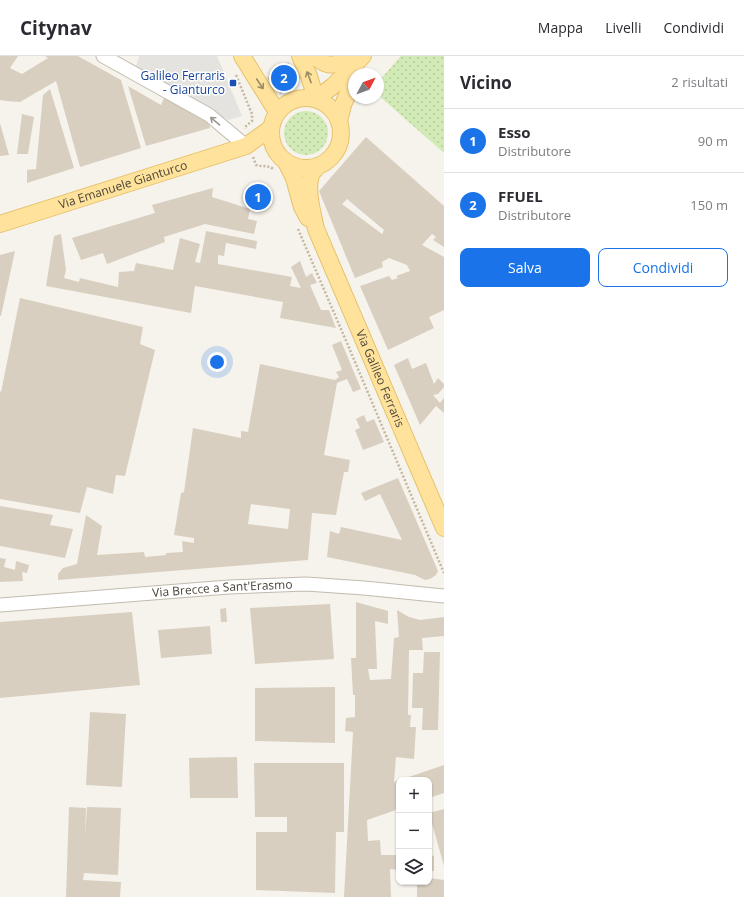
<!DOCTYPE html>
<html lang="it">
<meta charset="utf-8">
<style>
body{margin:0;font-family:"Open Sans",sans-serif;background:#f7f7f7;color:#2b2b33}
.controls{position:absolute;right:12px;bottom:12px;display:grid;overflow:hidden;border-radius:8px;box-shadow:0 1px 3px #0004}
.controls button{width:36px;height:36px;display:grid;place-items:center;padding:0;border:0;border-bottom:1px solid #e1e1e2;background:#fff;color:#2b2b33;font:20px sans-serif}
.compass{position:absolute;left:348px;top:12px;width:36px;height:36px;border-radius:50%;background:#fff;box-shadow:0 1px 3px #0004;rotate:49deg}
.you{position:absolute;left:217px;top:306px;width:14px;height:14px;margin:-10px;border:3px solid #fff;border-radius:50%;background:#1a73e8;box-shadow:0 0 0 6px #1a73e833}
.badge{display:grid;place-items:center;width:26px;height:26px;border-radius:50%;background:#1a73e8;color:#fff;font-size:13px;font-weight:700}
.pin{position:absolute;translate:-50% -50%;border:2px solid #fff;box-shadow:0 1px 4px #0006}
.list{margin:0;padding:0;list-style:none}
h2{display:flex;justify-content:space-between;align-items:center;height:52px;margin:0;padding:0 16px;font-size:17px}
h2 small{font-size:13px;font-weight:400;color:#7c7c81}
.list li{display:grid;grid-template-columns:26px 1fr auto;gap:12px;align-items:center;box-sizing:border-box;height:64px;padding:0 16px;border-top:1px solid #e1e1e2}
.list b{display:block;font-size:15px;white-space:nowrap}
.list p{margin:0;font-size:13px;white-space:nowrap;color:#7c7c81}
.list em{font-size:13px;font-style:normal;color:#7c7c81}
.actions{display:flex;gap:8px;padding:12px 16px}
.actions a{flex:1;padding:9px 0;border:1px solid #1a73e8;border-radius:8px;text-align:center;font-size:14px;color:#1a73e8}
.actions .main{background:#1a73e8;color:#fff}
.icon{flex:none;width:22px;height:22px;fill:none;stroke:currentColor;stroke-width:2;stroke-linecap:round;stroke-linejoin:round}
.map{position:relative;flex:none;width:444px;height:841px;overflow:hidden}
header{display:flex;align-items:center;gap:24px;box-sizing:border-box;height:56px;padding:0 20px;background:#fff;border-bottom:1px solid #e1e1e2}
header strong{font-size:19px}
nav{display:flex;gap:22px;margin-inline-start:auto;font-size:14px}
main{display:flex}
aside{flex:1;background:#fff}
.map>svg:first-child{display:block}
.grass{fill:url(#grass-dots)}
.parking{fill:#e5e3e0}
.building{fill:#d8cfc1;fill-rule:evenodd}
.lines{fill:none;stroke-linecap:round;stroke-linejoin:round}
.minor-casing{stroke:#c2bbae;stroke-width:15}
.major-casing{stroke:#e6c16a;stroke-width:18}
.path{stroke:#c4b79f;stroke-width:2.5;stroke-dasharray:2 2;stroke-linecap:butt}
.minor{stroke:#fff;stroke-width:13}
.major{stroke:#ffe39c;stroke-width:16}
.oneway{stroke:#9c8c66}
.oneway2{stroke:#9c9892}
.transit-dot{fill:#1a4fb4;stroke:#fff;stroke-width:1.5}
.labels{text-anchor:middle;stroke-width:3;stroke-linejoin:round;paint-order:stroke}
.transit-label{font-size:12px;fill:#164399;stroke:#fff;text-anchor:end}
.street-label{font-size:12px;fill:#4b4439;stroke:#fff}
</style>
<header>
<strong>Citynav</strong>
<nav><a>Mappa</a><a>Livelli</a><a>Condividi</a></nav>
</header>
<main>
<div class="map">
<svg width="444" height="841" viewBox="0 0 444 841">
<defs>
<pattern id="grass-dots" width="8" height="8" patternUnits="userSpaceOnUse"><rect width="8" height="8" fill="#d2eab5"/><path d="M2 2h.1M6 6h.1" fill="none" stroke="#b6ca9c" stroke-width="1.8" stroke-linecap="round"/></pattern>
</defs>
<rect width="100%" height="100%" fill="#f6f3ec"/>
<path class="grass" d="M401 0H444V97L378 39V26Z
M284 77a22 22 0 1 1 44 0a22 22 0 1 1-44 0Z"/>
<path class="parking" d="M139 0H217L242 60 228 64 136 10Z"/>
<path class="building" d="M0 0H18L10 12 22 18 48 2 45 0H78L121 24 141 92 80 111 56 25 20 46 6 45 0 44Z
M288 6 301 22 286 32 281 38 267 22 282 14Z
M128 30 161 49 164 42 208 65 210 72 146 90Z
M50 33 74 112 27 127V114L36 113 43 39Z
M22 58 34 61 28 98H17Z
M0 67 9 99 0 100Z
M366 81 444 150V191L433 184 436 181 432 178 422 189 444 201V254L429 261 434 272 388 294 360 230 389 220 392 224 398 222 396 220 410 215 407 209 389 202 382 206 383 211 355 222 319 135ZM347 143 384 174 382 178 342 148Z
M213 132 212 141 250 153 248 163 257 165 254 178 205 168 164 181 165 186 107 208 103 197 81 204 72 182 155 157 152 149Z
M259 133 270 142 261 152 250 142Z
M206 175 257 185 256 193 226 187 224 200 218 199V208L292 221 290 230 301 232 291 211 300 205 306 221 312 217 317 227 310 229 321 254H329L336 272 280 262 283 246 195 230 191 257 46 230 54 180 61 178 66 214 64 222 79 226 80 222 118 231 119 216 134 215 136 207 173 214 180 182 200 188 195 206 200 207Z
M15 195 1 260H0V199Z
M20 242 143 271 140 288 155 294 125 420 116 419 113 438 87 431 80 457 0 443V335L1 336Z
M341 285 361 333 353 336 347 323 337 327 324 399 350 404 348 416H344L336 459 312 457 308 504 58 524V518L63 512 77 508 86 459 102 470 97 499 144 496 145 501 166 499V497L183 496 182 485 194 487V482L174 479 181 437 184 436 193 372 241 382V375L248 376 260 308 335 324 339 321 336 316 342 314 332 289ZM251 448 290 453 288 473 248 468Z
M408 302 412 313 426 307 434 328 438 322 444 328V331L438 338 433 339 440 347 444 342V357L436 350 420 369 394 309Z
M364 359 367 366 374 363 384 386 363 394 355 374 360 372 356 363Z
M398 422 438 515 436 519 430 523 425 524 415 519 327 501 330 475 339 478 341 471 402 484 380 438 365 445 361 437Z
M0 450 53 459 50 469 73 473 65 502 0 490Z
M0 502 6 503 4 511 15 514 16 505 29 509 27 517 22 516 23 525 0 526Z
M356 546 388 555V568L375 565 377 613H368L370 624 391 623 394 582 399 581 397 554 409 561 420 564 444 561V580L422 582 423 594H409L408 659H411L410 671H416L414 703 396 701 394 726 399 724V753L367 764 368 785 380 784 381 799H399V814L390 813 391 841H344L353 676 345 675 346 662 355 661V639H353L351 602H356Z
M330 548 334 603 255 608 250 552Z
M226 552 227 566H221L220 553Z
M132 556 140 629 0 642V566Z
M210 570 212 598 161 602 158 574Z
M424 596H440L438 674H422L423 652H412L413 617H423Z
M335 631V687L255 685V632Z
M90 656 126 658 122 731 86 729Z
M237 701 238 742H190L189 702Z
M254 707H344V776H287V761H255Z
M444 709V737L429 742V724H400Z
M69 751 86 752 85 781 87 751 121 752 118 819 84 817 83 824 121 826 120 841H66Z
M444 753V810L429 757Z
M256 776H336L335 837 256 834Z
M429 799 434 800V815H429Z
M429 822 444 824V841H417V826H429Z"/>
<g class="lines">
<g class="minor-casing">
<g id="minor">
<path d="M103 0 209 59 246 90"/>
<path id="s1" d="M0 549 229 531 306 528 364 532 444 540"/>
</g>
</g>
<g class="major-casing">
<g id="major">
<path d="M242 0 277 56"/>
<path d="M300 0 309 20 316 43 333 30 363 0"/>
<path d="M314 0C329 13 335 10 351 0"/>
<circle cx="306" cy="77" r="35"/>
<path d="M339 65 343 49 354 22"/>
<path d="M286 106 294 122 302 151 308 162"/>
<path id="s2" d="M318 110C316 112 314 115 312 117 305 132 313 158 316 173L444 472"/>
<path id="s3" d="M0 168 246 90 271 72"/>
</g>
</g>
<path class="path" d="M236 19 252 58V65L245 71V73
M253 101 256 109C263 111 268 109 273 113
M298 173 347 287 444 517"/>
<use href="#minor" class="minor"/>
<use href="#major" class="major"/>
</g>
<defs><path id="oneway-shaft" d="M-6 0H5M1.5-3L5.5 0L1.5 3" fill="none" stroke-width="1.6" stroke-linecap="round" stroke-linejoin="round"/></defs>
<g class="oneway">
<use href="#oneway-shaft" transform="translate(309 21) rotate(-110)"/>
<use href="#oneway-shaft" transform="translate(260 28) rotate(57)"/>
</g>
<use class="oneway2" href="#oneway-shaft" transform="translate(215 65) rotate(-140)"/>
<rect class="transit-dot" x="229" y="23" width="8" height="8" rx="2"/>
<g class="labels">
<g class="transit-label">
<text x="225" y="24">Galileo Ferraris<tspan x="225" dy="14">- Gianturco</tspan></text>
</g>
<g class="street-label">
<text dy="4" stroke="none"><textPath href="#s3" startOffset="129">Via Emanuele Gianturco</textPath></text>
<text dy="4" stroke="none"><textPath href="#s2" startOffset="229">Via Galileo Ferraris</textPath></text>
<text dy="4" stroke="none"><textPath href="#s1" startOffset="223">Via Brecce a Sant'Erasmo</textPath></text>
</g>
</g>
</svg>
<div class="controls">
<button>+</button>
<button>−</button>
<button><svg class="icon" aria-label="layers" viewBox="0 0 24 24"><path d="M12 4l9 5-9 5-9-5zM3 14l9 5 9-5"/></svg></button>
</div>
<svg class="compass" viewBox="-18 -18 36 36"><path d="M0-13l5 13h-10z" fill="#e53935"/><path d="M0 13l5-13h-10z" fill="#7c7c81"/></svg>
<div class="you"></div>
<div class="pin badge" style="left:258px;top:141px">1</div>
<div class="pin badge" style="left:284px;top:22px">2</div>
</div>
<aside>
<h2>Vicino<small>2 risultati</small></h2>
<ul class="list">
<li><span class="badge">1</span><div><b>Esso</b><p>Distributore</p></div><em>90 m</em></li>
<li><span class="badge">2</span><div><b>FFUEL</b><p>Distributore</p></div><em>150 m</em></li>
</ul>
<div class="actions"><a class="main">Salva</a><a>Condividi</a></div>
</aside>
</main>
